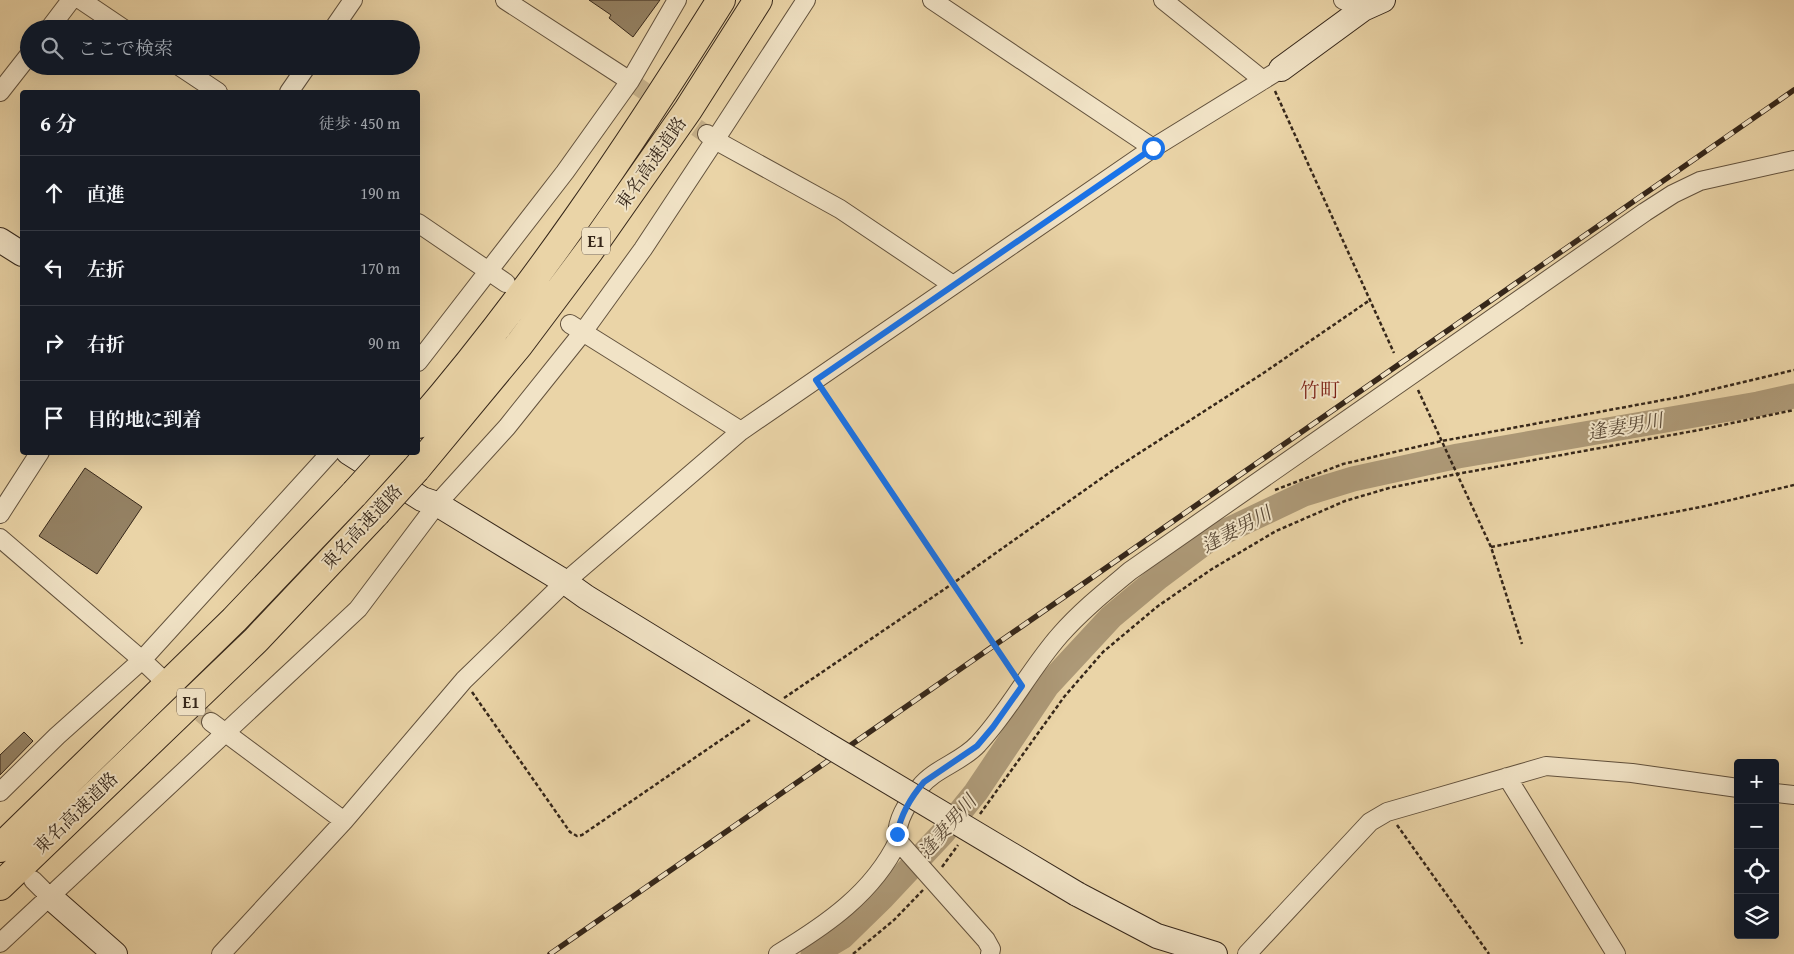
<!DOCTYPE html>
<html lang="ja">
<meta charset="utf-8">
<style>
body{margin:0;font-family:"Gentium Book Plus","Noto Serif JP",serif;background:#20242c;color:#f1f3f6}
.controls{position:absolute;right:15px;bottom:15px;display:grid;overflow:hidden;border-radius:5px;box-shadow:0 5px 20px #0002}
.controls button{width:45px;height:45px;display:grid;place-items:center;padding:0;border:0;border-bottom:1px solid #363941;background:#171b24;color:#f1f3f6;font:25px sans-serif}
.stop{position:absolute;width:15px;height:15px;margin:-11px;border:4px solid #1a73e8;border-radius:50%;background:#fff}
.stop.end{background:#1a73e8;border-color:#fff;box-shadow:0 1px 5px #0008}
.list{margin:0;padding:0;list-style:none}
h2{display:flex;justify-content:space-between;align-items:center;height:65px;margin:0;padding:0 20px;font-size:21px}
h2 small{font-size:16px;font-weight:400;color:#9ea1a6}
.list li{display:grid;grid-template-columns:32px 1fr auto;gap:15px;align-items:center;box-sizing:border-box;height:75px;padding:0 20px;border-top:1px solid #363941}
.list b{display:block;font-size:19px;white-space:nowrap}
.list em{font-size:16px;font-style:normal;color:#9ea1a6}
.icon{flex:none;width:28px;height:28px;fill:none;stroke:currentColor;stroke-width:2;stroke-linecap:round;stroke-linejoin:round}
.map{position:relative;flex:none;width:1794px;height:954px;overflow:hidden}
.search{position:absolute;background:#171b24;box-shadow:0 5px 20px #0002;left:20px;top:20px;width:400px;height:55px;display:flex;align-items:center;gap:12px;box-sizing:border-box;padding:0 18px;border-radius:28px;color:#9ea1a6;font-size:19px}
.panel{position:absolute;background:#171b24;box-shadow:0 5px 20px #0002;left:20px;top:90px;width:400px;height:365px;border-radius:5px}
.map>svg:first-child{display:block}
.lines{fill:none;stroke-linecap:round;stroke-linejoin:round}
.river{stroke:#ad9977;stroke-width:25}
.building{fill:#948163;stroke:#36271a}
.street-tunnel{stroke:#c6b18b;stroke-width:18;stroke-dasharray:18 9;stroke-linecap:butt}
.street-casing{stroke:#63523d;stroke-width:20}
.secondary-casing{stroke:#36271a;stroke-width:26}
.highway-casing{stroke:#36271a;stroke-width:30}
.path{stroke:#36271a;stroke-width:2.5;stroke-dasharray:4 2.5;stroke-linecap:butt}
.street{stroke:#f1e3c6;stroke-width:18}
.secondary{stroke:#f1e3c6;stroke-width:24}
.highway{stroke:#ead4a7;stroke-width:28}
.rail-casing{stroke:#36271a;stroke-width:5.5}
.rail{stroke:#f1e3c6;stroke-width:4;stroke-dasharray:11;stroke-linecap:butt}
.secondary-bridge-casing{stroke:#36271a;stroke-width:26;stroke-linecap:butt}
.highway-bridge-casing{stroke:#36271a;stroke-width:30;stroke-linecap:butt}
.secondary-bridge{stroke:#f1e3c6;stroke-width:24}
.highway-bridge{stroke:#ead4a7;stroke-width:28}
.route{stroke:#1a73e8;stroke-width:6}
.labels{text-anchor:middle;stroke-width:4;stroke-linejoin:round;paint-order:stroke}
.shield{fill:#f1e3c6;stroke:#6e5f4e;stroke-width:1}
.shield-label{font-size:16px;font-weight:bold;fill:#36271a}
.street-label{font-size:18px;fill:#36271a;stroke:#f1e3c6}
.water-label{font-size:19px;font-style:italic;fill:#5a4936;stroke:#f1e3c6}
.quarter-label{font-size:20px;fill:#7a1f14;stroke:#f1e3c6}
</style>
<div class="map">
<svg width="1794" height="954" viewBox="0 0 1794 954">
<rect width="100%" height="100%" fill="#ead4a7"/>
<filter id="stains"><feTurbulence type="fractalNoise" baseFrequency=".004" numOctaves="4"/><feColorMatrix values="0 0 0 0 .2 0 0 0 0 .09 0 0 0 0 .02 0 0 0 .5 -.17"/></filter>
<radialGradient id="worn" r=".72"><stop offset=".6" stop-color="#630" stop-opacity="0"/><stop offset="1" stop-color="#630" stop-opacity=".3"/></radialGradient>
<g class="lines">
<path class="river" d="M813 954 842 937 883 897 943 833 976 792 1047 686 1111 617 1159 577 1211 538 1304 494 1353 479 1458 456 1758 404 1794 396"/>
</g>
<path class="building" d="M589 0H660L633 37 609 18 611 15Z
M85 468 142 507 97 574 39 536Z
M24 732 33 741 0 775V755Z"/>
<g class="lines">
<path class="street-tunnel" d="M630 81 706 134
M160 678 211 722"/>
<g class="street-casing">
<path id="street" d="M81 0 124 29
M505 0 630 81
M932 0 1153 148
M1163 0 1263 80
M1343 0 1363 9
M49 29 71 0
M333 29 353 0
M179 66 218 92
M0 92 29 55
M289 92 307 66
M707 134 715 140 840 209 953 285
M418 223 506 283
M570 324 741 431
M418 362 565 172 630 81 677 0
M0 514 40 452
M0 538 142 660 160 677
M211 722 344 821
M1507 777 1616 954
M0 792 57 736 142 660 331 452
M1775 793 1794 795
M33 880 49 896
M0 943 358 609 437 504 507 427 583 332 643 249 715 140 806 0
M221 954 344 821 464 680 565 582 741 431 1153 148 1281 69
M778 954C826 925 873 893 898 841
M990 954 991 949 986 940 898 841C894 822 908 802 920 787 935 768 962 762 978 744 1009 711 1030 669 1060 635 1081 611 1106 591 1130 571L1645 212 1673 194 1700 181 1794 160
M1247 954 1370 822 1387 812 1546 766 1632 773 1738 788"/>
</g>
<g class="secondary-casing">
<path id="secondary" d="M1281 69 1363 9 1383 0
M0 240 22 254
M348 452 422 499 437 504 565 582 586 597 824 743
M1077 894 1157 936 1215 954
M49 896 115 954"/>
</g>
<g class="highway-casing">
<path id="highway" d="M418 424C531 293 629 147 721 0
M416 469 518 346 590 250 688 110 758 0
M0 848 234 620 355 493
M0 886 256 640 376 513"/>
</g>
<path class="path" d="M1275 91 1394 353
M1418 390 1491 547 1522 644
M824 393 1012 673
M1275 490 1343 464 1442 441 1685 396 1794 370
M1491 547 1701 507 1794 485
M472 692 570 832 577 836 582 835 750 720
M784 698 952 584 1116 468 1262 374 1370 300
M980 814 1064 697 1103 652 1158 606 1212 569 1276 531 1345 501 1389 488 1457 474 1699 430 1794 410
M1397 825 1489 954
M942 867 958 845
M853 954 894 920 923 890"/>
<use href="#street" class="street"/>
<use href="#secondary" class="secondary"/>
<use href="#highway" class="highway"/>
<g class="rail-casing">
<path id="rail" d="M550 954 1794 90"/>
</g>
<use href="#rail" class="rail"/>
<g class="secondary-bridge-casing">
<path id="secondary-bridge" d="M824 743 1077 894"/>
</g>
<g class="highway-bridge-casing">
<path id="highway-bridge" d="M355 493 392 452
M376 513 416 469"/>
</g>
<use href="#secondary-bridge" class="secondary-bridge"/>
<use href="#highway-bridge" class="highway-bridge"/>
</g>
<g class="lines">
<path class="route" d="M897 834C901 814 911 797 924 782L977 746 993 727 1022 686 816 380 1153 148"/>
</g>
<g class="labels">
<g class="shield">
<rect x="582" y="227.5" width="28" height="27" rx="4"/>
<rect x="177" y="688.5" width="28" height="27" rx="4"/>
</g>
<g class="shield-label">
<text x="596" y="247">E1</text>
<text x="191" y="708">E1</text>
</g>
<g class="street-label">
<text transform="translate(651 163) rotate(-55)" y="6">東名高速道路</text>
<text transform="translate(362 527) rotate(-47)" y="6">東名高速道路</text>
<text transform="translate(76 813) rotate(-44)" y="6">東名高速道路</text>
</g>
<g class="water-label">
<text transform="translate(1625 426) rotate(-10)" y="7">逢妻男川</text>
<text transform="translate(1236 529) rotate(-28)" y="7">逢妻男川</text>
<text transform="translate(947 826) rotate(-49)" y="7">逢妻男川</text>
</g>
<g class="quarter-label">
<text x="1320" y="397">竹町</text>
</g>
</g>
<rect width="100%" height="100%" filter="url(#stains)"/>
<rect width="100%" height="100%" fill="url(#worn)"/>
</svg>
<div class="controls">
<button>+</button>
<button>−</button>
<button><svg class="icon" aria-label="locate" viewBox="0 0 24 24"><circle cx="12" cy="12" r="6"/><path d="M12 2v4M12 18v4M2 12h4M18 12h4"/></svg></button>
<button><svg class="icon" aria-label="layers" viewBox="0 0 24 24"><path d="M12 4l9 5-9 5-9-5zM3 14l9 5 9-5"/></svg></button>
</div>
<div class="stop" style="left:1153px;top:148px"></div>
<div class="stop end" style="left:897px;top:834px"></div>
<div class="search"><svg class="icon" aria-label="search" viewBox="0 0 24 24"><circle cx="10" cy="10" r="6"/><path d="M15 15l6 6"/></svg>ここで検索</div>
<section class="panel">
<h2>6 分<small>徒歩 · 450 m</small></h2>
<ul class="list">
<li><svg class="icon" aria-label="ahead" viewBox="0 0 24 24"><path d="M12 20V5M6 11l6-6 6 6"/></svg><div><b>直進</b></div><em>190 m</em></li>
<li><svg class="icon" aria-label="left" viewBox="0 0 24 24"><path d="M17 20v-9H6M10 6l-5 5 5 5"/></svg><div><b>左折</b></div><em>170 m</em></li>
<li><svg class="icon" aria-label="right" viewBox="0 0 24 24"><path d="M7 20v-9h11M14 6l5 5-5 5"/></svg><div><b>右折</b></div><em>90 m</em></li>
<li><svg class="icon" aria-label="arrive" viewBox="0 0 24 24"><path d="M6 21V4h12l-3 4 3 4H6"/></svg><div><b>目的地に到着</b></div></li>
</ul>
</section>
</div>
